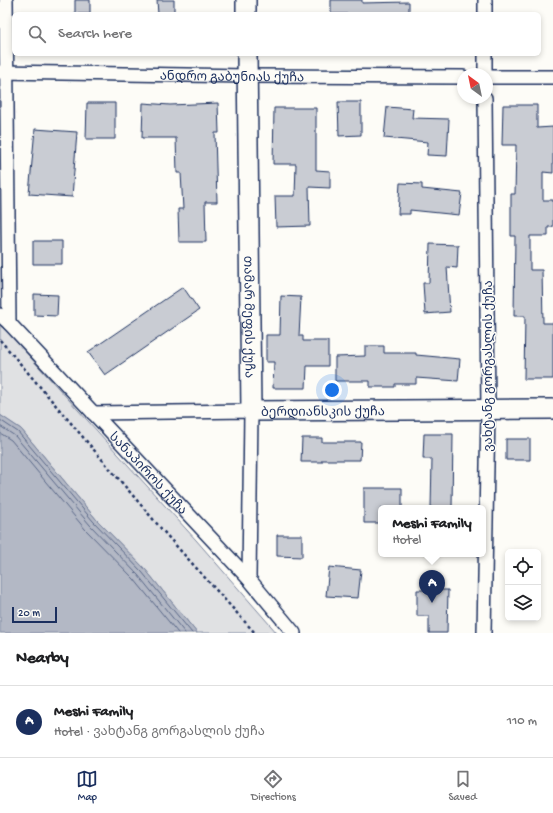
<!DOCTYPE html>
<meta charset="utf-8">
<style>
body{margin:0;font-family:"Gochi Hand","Noto Sans Georgian",sans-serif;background:#f2f2f2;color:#202124}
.controls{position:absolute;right:12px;bottom:12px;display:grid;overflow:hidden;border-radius:6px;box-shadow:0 2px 6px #0003}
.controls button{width:36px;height:36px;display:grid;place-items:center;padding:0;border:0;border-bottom:1px solid #e0e0e0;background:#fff;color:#202124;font:20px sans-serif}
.compass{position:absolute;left:457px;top:68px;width:36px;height:36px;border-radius:50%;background:#fff;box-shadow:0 2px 6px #0003;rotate:327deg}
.scale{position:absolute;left:12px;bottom:10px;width:45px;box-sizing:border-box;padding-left:4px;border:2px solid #1b2f5e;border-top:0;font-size:11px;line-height:14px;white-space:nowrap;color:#1b2f5e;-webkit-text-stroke:3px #fdfcf7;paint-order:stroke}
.you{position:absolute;left:332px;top:390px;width:14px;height:14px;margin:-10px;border:3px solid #fff;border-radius:50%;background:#1a73e8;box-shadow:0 0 0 6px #1a73e833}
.badge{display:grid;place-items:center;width:26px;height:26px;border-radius:50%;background:#1b2f5e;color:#fff;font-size:13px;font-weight:700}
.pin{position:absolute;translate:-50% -33px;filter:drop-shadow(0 1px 2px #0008)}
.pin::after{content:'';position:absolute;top:21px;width:14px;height:12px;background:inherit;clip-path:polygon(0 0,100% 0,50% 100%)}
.popup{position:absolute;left:378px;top:505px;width:108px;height:52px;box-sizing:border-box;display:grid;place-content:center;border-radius:6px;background:#fff;filter:drop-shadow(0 1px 3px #0005);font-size:13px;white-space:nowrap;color:#757577}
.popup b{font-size:15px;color:#202124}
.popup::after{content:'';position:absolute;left:50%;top:100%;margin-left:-8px;border:8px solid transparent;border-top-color:#fff}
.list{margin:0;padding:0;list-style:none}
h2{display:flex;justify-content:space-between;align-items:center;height:52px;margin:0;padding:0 16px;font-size:17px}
h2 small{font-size:13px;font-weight:400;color:#757577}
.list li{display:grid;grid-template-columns:26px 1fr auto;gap:12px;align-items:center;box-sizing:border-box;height:72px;padding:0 16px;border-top:1px solid #e0e0e0}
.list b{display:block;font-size:15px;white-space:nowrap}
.list p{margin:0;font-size:13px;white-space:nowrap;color:#757577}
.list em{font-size:13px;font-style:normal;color:#757577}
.icon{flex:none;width:22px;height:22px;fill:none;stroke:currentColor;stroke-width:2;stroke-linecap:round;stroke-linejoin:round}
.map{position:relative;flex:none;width:553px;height:633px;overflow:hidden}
.search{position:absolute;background:#fff;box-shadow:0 2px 6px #0003;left:12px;right:12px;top:12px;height:44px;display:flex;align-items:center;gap:10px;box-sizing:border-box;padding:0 14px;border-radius:6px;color:#757577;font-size:15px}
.sheet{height:124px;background:#fff}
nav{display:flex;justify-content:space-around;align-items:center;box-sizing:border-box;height:56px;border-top:1px solid #e0e0e0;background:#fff;font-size:11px;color:#757577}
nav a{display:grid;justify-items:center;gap:2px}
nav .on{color:#1b2f5e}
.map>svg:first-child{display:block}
.green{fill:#e0e1e3;stroke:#7e88a0}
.water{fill:#b3b8c5;stroke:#76819c}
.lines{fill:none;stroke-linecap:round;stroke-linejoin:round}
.shore{stroke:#586687;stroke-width:1}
.building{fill:#c9ccd3;stroke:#1b2f5e}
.street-casing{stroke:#1b2f5e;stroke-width:16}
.secondary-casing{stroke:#1b2f5e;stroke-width:22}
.path{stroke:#1b2f5e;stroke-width:2.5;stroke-dasharray:3 3;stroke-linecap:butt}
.street{stroke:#fdfcf7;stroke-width:13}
.secondary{stroke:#fdfcf7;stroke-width:19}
.labels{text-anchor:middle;stroke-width:3;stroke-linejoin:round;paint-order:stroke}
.street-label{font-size:13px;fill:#1b2f5e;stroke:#fdfcf7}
</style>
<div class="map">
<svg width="553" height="633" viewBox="0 0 553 633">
<rect width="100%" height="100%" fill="#fdfcf7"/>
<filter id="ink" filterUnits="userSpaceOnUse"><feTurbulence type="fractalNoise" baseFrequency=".025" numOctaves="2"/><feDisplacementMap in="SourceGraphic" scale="8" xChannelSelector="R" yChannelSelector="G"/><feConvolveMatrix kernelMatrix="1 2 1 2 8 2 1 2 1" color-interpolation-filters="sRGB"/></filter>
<g filter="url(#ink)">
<path class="green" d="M0 324 196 540 277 633H197L145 569 96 519 21 429 0 415Z"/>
<path class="water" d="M0 415 21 429 96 519 145 569 197 633H0Z"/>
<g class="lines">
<path class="shore" d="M0 420 18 432 93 521 142 572 192 633
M0 426 15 436 90 525 138 575 185 633
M0 433 11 440 85 529 134 579 178 633"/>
</g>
<path class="building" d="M75 0H90V14H75Z
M157 0H174V14H158Z
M331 0H362V3L409 2V14H331Z
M338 102H361V135L339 136Z
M87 103H115V139H86Z
M143 103 170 105 218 103 219 133H215L217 202H205L206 242H179L178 209H183L181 173H177L176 138H142Z
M503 105H537V128L553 127V173L543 172V200H553V227H548V236H530V270H542L543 323H553V379H524L525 316H514L515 236H511V194H515L516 145H502Z
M387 107 413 109 412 118 449 119 447 156 427 155 428 142 384 138Z
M274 108H316V170L330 171V188L309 187 310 226 276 227 275 196H295L296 164H273Z
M35 129 77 132 72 197 29 194Z
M400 183 422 184V189L462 193 459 215 410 210V214H398Z
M33 241H62V264H33Z
M430 244 458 245 457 268 447 267 450 312 425 314 423 283H429Z
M183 287 199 310 105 375 88 352Z
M34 294 58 295 57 316 34 315Z
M281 296 301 297 299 336H303V341H328V366H307L306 388H273L274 362H266V335H280Z
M365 346H384V353H416V355L460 359 458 381 416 378V384H395V387H370V381H335V357L365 356Z
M424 434H453L452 508H431L432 459H423Z
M302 438H322V442H361L360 460H322V462H301Z
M506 439H530V460H506Z
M364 488H402V508H381V523H364Z
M277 535H302V557L277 556Z
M329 567 361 570 358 598 326 596Z
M417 590H448L447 633H429V616H417Z"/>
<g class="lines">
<g class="street-casing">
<g id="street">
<path d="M6 0 9 323"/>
<path d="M485 0V14"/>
<path d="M485 54V74"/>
<path id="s1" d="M0 72 248 76 463 77"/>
<path d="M487 77H553"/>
<path id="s2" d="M0 315 9 323 249 579 294 633"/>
<path d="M93 413 251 411 249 579"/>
<path d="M484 633 488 410 485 98"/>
</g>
</g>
<g class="secondary-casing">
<g id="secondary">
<path d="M246 0V14"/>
<path id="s3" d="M247 54 251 411 553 409"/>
</g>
</g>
<path class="path" d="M0 340 170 539 255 633"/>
<use href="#street" class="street"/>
<use href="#secondary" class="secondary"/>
</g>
</g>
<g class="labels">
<g class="street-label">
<text dy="5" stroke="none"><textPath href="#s1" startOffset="232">ანდრო გაბუნიას ქუჩა</textPath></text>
<text dy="5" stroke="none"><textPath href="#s3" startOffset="263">თამარ მეფის ქუჩა</textPath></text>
<text transform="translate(487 366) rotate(-90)" y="5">ვახტანგ გორგასლის ქუჩა</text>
<text dy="5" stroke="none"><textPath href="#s3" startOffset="429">ბერდიანსკის ქუჩა</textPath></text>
<text dy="5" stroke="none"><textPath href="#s2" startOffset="217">სანაპიროს ქუჩა</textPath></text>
</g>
</g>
</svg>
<div class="controls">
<button><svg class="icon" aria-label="locate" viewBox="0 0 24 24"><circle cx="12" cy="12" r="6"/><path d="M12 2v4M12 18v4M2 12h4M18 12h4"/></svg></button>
<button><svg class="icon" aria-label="layers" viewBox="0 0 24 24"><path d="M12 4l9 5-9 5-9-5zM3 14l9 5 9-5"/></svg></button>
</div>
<svg class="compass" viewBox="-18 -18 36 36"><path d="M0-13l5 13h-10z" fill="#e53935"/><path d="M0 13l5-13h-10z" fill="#757577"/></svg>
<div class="scale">20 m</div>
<div class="you"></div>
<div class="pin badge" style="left:432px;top:603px">A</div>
<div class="popup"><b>Meshi Family</b>Hotel</div>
<div class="search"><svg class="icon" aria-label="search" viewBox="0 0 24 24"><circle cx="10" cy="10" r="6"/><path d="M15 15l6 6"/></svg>Search here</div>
</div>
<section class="sheet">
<h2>Nearby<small></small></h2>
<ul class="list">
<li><span class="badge">A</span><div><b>Meshi Family</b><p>Hotel · ვახტანგ გორგასლის ქუჩა</p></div><em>110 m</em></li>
</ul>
</section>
<nav>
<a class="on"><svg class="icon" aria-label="map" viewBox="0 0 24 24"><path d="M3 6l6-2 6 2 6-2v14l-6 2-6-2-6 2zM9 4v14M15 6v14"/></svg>Map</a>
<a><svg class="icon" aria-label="directions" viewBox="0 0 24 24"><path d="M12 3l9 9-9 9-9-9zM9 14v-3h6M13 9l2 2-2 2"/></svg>Directions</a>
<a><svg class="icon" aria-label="saved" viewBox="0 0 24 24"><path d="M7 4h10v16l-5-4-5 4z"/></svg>Saved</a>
</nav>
